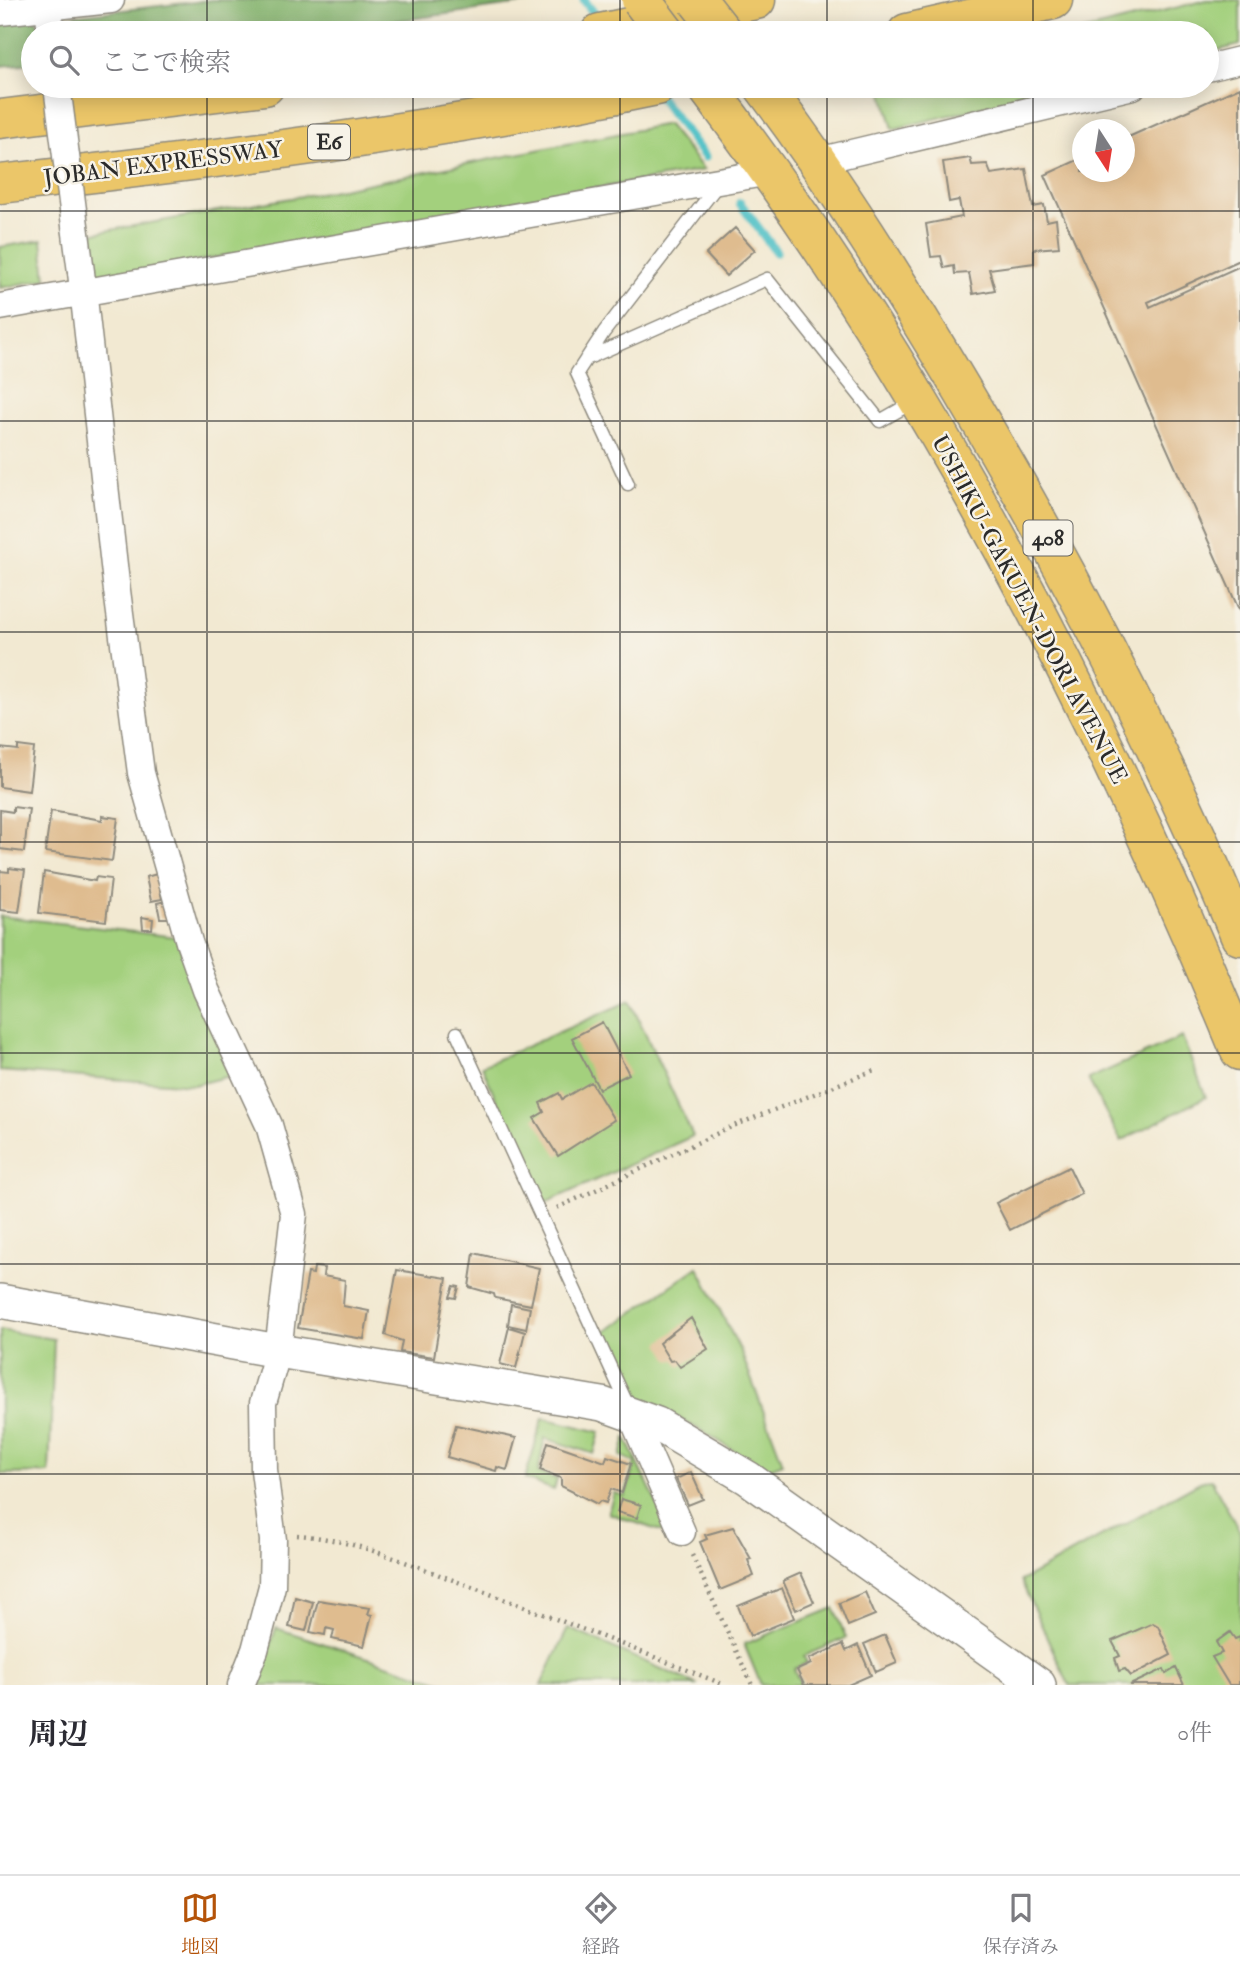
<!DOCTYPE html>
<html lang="ja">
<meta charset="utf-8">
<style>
body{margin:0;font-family:"IM FELL Double Pica","Noto Serif JP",serif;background:#f7f7f7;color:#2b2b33}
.compass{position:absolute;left:1072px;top:119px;width:63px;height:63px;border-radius:50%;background:#fff;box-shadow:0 4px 18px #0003;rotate:168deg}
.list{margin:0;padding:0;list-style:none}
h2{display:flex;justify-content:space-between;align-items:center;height:91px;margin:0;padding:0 28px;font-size:30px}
h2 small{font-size:23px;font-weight:400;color:#7c7c81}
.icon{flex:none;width:38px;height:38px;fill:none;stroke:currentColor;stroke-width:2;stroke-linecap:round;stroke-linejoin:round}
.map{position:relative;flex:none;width:1240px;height:1685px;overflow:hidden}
.search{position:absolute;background:#fff;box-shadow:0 4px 18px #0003;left:21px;right:21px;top:21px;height:77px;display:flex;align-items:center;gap:18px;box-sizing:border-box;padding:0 24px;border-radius:38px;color:#7c7c81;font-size:26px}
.sheet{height:189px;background:#fff}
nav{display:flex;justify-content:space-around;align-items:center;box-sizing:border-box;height:98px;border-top:2px solid #e1e1e2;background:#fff;font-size:19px;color:#7c7c81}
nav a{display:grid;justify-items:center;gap:4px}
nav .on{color:#b45309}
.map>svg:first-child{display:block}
.green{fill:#a3d07d;stroke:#677e54;stroke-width:2}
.forest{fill:#82b26c;stroke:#566e4c;stroke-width:2}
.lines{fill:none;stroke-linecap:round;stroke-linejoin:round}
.stream{stroke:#54c2c8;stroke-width:9}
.building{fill:#dfbc8f}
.service-casing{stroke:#8e8a7e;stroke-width:15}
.minor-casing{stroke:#8e8a7e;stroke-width:29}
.tertiary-casing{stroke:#8e8a7e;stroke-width:36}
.trunk-casing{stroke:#8e8a7e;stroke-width:41}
.motorway-casing{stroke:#8e8a7e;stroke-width:41}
.path{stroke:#8e8a7e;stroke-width:4.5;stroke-dasharray:2 5;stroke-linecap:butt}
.service{stroke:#fff;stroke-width:12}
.minor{stroke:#fff;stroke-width:26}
.tertiary{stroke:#fff;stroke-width:33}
.trunk{stroke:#ebc669;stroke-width:38}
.motorway{stroke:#ebc669;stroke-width:38}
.minor-bridge-casing{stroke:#8e8a7e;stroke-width:29;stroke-linecap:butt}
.trunk-bridge-casing{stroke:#8e8a7e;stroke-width:41;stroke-linecap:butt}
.minor-bridge{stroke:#fff;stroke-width:26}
.trunk-bridge{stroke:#ebc669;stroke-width:38}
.grid{fill:none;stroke:#2b2b2b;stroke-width:2;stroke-opacity:0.55}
.labels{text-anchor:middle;stroke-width:5;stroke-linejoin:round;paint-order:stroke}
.shield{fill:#f7f3e8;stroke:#686764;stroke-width:2}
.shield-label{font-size:21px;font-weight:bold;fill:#2b2b2b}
.street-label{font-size:23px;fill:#2b2b2b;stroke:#f7f3e8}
</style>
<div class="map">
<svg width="1240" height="1685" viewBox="0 0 1240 1685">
<rect width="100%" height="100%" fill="#f7f3e8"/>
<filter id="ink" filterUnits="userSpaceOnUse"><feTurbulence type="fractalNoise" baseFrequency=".0143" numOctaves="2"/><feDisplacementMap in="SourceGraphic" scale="14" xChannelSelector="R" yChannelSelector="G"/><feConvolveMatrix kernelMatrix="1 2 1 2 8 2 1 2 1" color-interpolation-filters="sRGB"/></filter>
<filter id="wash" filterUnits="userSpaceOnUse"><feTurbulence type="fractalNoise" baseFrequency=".00686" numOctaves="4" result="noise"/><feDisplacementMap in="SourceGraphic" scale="28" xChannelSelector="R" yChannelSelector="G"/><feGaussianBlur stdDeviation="1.57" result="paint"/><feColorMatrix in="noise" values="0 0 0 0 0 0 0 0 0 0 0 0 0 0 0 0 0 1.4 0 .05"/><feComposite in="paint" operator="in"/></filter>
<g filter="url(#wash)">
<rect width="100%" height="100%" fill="#f2e9d2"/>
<path class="green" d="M1207 0H1240V45L1207 53V33H1074Z
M881 86H1070L893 129Z
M667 124 704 170 470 210 107 278 93 272 88 234 336 190Z
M42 240 46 279 0 288V247Z
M0 916 176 937 233 1075 194 1085 0 1071Z
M630 1001 693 1136 541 1205 482 1066Z
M1182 1037 1206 1097 1121 1141 1088 1079Z
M698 1267 741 1352 783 1463 763 1471C723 1442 683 1417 636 1400L602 1334Z
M0 1330 54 1339 49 1473 0 1474Z
M543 1418 600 1432 594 1454 545 1438 538 1472 557 1479 554 1490 525 1479Z
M626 1438 672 1535 608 1513 614 1493 625 1496 635 1462 621 1456Z
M1211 1479 1240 1532V1685H1069L1021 1581 1200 1482Z
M834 1608 846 1638 804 1656 807 1663 794 1669 801 1685H761L744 1644Z
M276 1628 451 1685H257Z
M568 1628 698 1685H541Z"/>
<path class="forest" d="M212 0H551L305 33H62L61 20 71 16Z
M35 18 43 33H33V63L0 66V23Z"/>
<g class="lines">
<path class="stream" d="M584 0 602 24
M657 94 705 157
M740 203 776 252"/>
</g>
<g id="blocks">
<path class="building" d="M1240 87V260L1148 302 1150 307 1240 266V612L1045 175 1082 158V172H1124V139Z
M970 158 972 165 987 164 991 174 1026 169 1033 207 1044 205 1047 221 1056 219 1059 247 1034 249V263L989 269 995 290 973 294 969 273 955 274 954 266 944 268 941 256 931 257 926 224 962 217 959 200 949 202 943 162Z
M735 228 755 250 726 276 706 254Z
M18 746 34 748 29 791 0 787V748L18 750Z
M13 807 29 809 24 852 0 849V810L13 812Z
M51 811 102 820V816L118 818 112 861 45 852Z
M9 868 25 870 19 912 0 910V871L9 872Z
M44 872 95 881 96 877 111 879 106 921 39 913Z
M157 874 162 899 151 901 146 877Z
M166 901 169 918H160L157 903Z
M142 917 153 919 152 929H143Z
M602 1022 629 1074 599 1089 572 1038Z
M591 1082 614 1120 558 1156 534 1118 544 1112 540 1103 559 1093 562 1099Z
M1069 1167 1082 1194 1010 1230 996 1203Z
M474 1253 539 1268 531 1305 495 1298 494 1294 469 1287Z
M314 1267 324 1268 323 1276 345 1280 343 1306 369 1311 364 1339 298 1328 308 1273 313 1274Z
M397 1270 447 1278 434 1357 400 1352 402 1341 385 1335Z
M454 1286 459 1287 456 1298 450 1297Z
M511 1304 530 1308 526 1329 508 1325Z
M691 1318 708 1349 680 1367 675 1360 670 1361 659 1343Z
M509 1327 525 1332 516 1368 500 1364Z
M456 1425 516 1438 507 1470 497 1467 496 1471 447 1457Z
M548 1442 605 1462 607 1456 631 1464 622 1493 611 1489 606 1503 600 1501 597 1504 561 1486V1478L540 1470Z
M691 1472 703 1499 688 1505 676 1479Z
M621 1499 641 1505 637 1518 617 1512Z
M733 1527 751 1559 748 1560 754 1576 720 1590 700 1542 707 1539 705 1535Z
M801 1573 814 1602 796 1610 783 1581Z
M782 1588 794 1618 750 1636 738 1606Z
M865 1592 875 1615 848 1626 839 1603Z
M295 1597 313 1602 306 1631 289 1627Z
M318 1600 370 1608 368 1614 372 1615 364 1646 332 1639 334 1630 326 1628 325 1635 310 1632Z
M1153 1623 1158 1626 1171 1655 1131 1676 1125 1669 1119 1671 1115 1658 1120 1656 1112 1641Z
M1230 1632 1235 1639 1240 1637 1239 1685H1229L1212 1657 1222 1653 1216 1642Z
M885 1635 897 1663 876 1672 864 1644Z
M843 1644 846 1651 858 1645 871 1675 848 1685H804L797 1670 811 1664 809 1659Z
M1176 1668 1184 1685H1130L1164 1669 1166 1674Z"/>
</g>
</g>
<g filter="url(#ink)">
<use href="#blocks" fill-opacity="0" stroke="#8e8a7e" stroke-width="2"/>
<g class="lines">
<g class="service-casing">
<path id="service" d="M586 359 767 279 880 421 915 401
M628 484 577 373 604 332 719 183
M457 1033 629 1408"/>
</g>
<g class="minor-casing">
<path id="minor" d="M48 6 51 33
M0 12 111 0
M1207 68 1240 60
M818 161 1133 86
M81 272 116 583 141 773 189 942 206 990 269 1125 294 1214 278 1351 263 1403 264 1470 273 1540 272 1586 255 1650 241 1685
M0 307 770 172
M631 1414 682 1532"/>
</g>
<g class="tertiary-casing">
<path id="tertiary" d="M0 1301 278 1351 602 1404 657 1424 748 1478 1039 1685"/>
</g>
<g class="trunk-casing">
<path id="trunk" d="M706 86C930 380 1099 710 1240 1051
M763 86C836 183 900 286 962 390 1067 566 1161 747 1240 936"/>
</g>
<g class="motorway-casing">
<path id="motorway" d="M600 33 756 0
M907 33 1053 0
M0 119 265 86
M0 184C220 159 440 131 657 86"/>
</g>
<path class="path" d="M557 1208 731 1127 877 1069
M297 1535C353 1539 409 1564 461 1583 549 1616 637 1650 725 1685
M692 1555 752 1685"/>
<use href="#service" class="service"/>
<use href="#minor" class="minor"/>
<use href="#tertiary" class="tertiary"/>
<use href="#trunk" class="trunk"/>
<use href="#motorway" class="motorway"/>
<g class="minor-bridge-casing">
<path id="minor-bridge" d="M57 86 81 272"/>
</g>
<g class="trunk-bridge-casing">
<path id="trunk-bridge" d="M641 0 666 33
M697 0 723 33"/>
</g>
<use href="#minor-bridge" class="minor-bridge"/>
<use href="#trunk-bridge" class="trunk-bridge"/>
</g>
</g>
<path class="grid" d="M207 0V33M413 0V33M620 0V33M827 0V33M1033 0V33M207 86V1685M413 86V1685M620 86V1685M827 86V1685M1033 86V1685M0 211H1240M0 421H1240M0 632H1240M0 842H1240M0 1053H1240M0 1264H1240M0 1474H1240"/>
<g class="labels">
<g class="shield">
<rect x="308" y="124.5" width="42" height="35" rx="5"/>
<rect x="1023.5" y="520.5" width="49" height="35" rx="5"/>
</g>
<g class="shield-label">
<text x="329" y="149">E6</text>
<text x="1048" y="545">408</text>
</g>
<g class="street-label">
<text transform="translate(163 163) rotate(-7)" y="8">JOBAN EXPRESSWAY</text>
<text transform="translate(1030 609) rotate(62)" y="8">USHIKU-GAKUEN-DORI AVENUE</text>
</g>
</g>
</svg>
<svg class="compass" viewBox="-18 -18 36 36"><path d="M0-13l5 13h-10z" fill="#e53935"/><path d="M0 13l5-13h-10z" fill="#7c7c81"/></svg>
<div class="search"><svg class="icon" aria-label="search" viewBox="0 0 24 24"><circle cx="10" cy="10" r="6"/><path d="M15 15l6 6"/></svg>ここで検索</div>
</div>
<section class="sheet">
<h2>周辺<small>0件</small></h2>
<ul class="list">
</ul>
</section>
<nav>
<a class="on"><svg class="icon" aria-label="map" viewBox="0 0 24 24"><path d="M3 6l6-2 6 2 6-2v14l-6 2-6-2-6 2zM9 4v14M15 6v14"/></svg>地図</a>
<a><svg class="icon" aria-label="directions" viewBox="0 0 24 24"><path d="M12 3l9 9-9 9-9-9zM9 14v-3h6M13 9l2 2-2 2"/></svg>経路</a>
<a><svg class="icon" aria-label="saved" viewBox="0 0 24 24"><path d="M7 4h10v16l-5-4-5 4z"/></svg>保存済み</a>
</nav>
